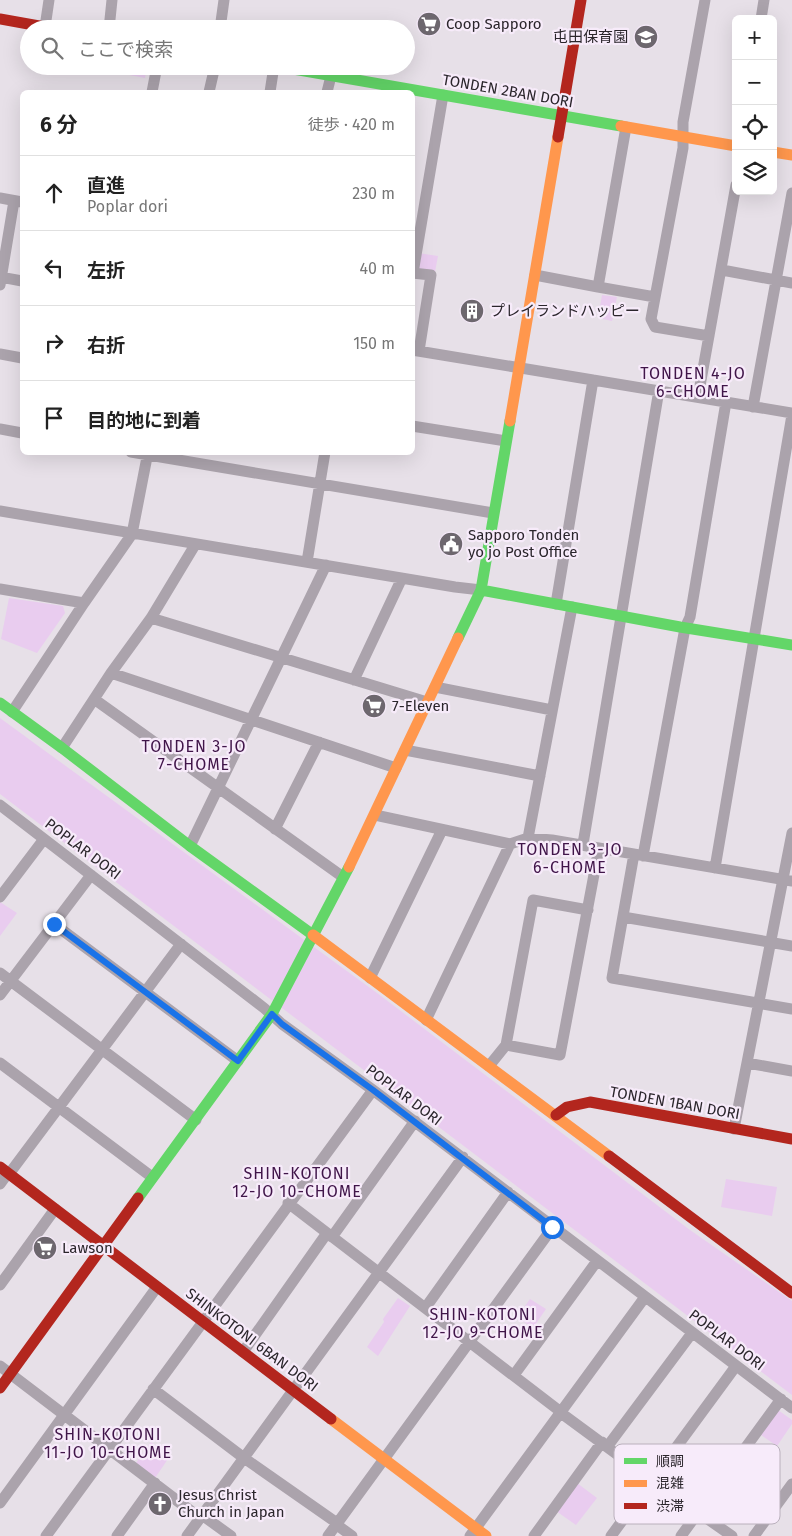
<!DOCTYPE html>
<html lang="ja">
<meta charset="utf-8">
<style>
body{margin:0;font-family:"Fira Sans","Noto Sans JP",sans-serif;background:#f6f6f6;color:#222}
.controls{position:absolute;right:15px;top:15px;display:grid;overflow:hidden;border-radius:8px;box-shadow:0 5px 20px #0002}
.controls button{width:45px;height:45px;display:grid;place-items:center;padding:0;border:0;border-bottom:1px solid #e0e0e0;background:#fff;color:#222;font:25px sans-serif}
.stop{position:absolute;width:15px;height:15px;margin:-11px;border:4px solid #1a73e8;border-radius:50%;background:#fff}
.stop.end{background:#1a73e8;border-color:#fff;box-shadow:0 1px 5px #0008}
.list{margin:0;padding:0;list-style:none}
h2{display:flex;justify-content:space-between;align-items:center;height:65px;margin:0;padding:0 20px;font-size:21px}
h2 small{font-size:16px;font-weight:400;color:#767676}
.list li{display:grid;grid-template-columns:32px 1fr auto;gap:15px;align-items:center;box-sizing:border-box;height:75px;padding:0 20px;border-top:1px solid #e0e0e0}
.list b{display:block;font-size:19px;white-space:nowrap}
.list p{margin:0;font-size:16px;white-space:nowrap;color:#767676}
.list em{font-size:16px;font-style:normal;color:#767676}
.icon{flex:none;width:28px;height:28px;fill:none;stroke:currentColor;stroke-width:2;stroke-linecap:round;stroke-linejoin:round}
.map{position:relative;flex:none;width:792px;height:1536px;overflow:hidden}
.search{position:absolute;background:#fff;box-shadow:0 5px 20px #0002;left:20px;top:20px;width:395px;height:55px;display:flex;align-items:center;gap:12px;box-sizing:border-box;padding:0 18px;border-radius:28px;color:#767676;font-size:19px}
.panel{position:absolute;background:#fff;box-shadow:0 5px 20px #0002;left:20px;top:90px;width:395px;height:365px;border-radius:8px}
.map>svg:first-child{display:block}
.green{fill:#e9ccef}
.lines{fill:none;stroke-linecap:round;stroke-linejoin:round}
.street{stroke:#aba3ac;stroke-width:11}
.fast{stroke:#63d668;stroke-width:11}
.slow{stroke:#ff974d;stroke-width:11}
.jam{stroke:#b3261e;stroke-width:11}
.route{stroke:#1a73e8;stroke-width:6}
.labels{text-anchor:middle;stroke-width:4.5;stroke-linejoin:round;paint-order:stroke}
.poi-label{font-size:15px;fill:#2b262c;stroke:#f7ebfa;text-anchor:start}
.street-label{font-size:15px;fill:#2b262c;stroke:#f7ebfa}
.neighbourhood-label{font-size:16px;letter-spacing:1px;fill:#401549;stroke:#f7ebfa}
.key{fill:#f7ebfa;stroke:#bab0bc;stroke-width:1}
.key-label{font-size:14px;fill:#2b262c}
</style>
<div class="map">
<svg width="792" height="1536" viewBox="0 0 792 1536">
<rect width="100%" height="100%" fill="#e7e0e8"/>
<path class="green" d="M125 66H147L145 78 124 74Z
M418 253 438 256 435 272 415 269Z
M602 295 617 297 612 321 598 318Z
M9 598 63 606 65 613 37 653 1 639Z
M0 718 377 993 690 1230 792 1301V1395L0 794Z
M0 902 17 913 0 936Z
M726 1179 777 1187 772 1216 721 1207Z
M398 1298 410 1306 378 1356 367 1347 384 1322 383 1319Z
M530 1299 546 1309 533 1328 517 1317Z
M778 1410 792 1420V1424L777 1446 761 1435Z
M151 1442 170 1456 155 1478 136 1463Z
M577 1483 597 1498 576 1525 556 1511Z"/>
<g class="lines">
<path class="street" d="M705 0 683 122V148L651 319 655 327 709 336
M761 19 764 0
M45 27 49 0
M109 29 112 0
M220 29 224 0
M152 92 157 66
M209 92 215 66
M270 92 274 66
M327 92 331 76
M0 198 22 202
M722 270 792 283
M412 273 431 275 419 351
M413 273 443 95
M535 275 598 287 626 127
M0 277 22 281
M0 285 14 201
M598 287 655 297
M412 350 792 413
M0 354 22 358
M698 397 736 185
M753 407 792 193
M412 426 506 441
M0 429 22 433
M131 452 493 513
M0 511 455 587 481 590
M307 562 325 452
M0 589 84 603
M556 604 593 380
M151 618 427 702
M111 673 396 768
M354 680 402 578
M435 687 552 710
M94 699 343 877
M12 712 84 603 132 534 148 452
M62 748 111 673 151 618 195 545
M405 750 540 776
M0 805 264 1008 282 1024 373 1090 792 1408
M375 815 510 844 528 838 552 840 792 881
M275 829 319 742
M528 838 572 607
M583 844 659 390
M190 846 326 565
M634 854 612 978 792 1009
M643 856 685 628 690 617 726 402
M715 868 792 415
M0 897 44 839
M623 917 792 946
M54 924 238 1061
M0 973 196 1120
M370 978 442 830
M0 995 91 875
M426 1020 510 844
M506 1045 560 1055 599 848
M0 1063 152 1177
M747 1063 792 1071
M489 1066 506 1045 533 900 588 910
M734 1129 792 833
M9 1174 181 944
M0 1184 8 1173
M288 1203 561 1412
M332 1237 415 1121
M0 1285 55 1209
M426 1307 508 1192
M243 1352 327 1233
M0 1366 200 1518
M514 1375 597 1261
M153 1389 244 1458 337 1523
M561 1413 652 1480 732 1536
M607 1447 692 1333
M0 1503 157 1287
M202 1515 231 1536
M337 1525 352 1536
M46 1536 373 1090
M117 1536 155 1483
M187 1536 463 1157
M328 1536 553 1227
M470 1536 645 1297
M534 1536 602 1442
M611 1536 736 1366
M681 1536 781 1399
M754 1536 792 1484"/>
<path class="fast" d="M276 66 621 126
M481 590 680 627 792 645
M458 638 481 590 510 421
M0 703 62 748 190 846 313 935
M138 1198 272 1014 349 867"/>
<path class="slow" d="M621 126 736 146
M773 152 792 155
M510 421 558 137
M349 867 458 638
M313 935 609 1156
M331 1419 486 1536"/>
<path class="jam" d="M0 19 56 29
M558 137 581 0
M556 1115 567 1107 590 1102 792 1139
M609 1156 792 1293
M0 1167 331 1419
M0 1388 138 1198"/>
</g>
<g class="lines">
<path class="route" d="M54 924 238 1061 272 1014 282 1024 373 1090 552 1227"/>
</g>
<defs>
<g id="supermarket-disc" transform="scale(1.25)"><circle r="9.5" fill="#6d676e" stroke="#f7ebfa"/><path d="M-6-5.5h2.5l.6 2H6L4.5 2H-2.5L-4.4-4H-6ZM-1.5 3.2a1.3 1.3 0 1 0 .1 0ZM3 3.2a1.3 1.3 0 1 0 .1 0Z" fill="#fff"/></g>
<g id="school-disc" transform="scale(1.25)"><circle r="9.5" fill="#6d676e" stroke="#f7ebfa"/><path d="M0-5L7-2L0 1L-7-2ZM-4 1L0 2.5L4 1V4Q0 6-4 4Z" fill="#fff"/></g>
<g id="building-disc" transform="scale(1.25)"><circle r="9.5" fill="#6d676e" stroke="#f7ebfa"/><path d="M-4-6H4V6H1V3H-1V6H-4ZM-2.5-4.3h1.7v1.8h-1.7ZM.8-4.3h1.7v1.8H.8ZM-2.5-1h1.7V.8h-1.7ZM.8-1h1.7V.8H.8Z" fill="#fff"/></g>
<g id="civic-disc" transform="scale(1.25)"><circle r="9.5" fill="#6d676e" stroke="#f7ebfa"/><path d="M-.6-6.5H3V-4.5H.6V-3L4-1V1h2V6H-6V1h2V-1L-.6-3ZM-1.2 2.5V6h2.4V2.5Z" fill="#fff"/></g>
<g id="church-disc" transform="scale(1.25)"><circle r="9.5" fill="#6d676e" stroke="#f7ebfa"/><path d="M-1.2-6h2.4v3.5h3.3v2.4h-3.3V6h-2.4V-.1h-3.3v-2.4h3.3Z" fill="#fff"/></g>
</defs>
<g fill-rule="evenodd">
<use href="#supermarket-disc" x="429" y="24"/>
<use href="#school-disc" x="646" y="37"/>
<use href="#building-disc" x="472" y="311"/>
<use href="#civic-disc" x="451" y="544"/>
<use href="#supermarket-disc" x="374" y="706"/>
<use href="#supermarket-disc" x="45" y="1248"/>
<use href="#church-disc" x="160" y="1504"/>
</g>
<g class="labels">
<g class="poi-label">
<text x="446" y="29">Coop Sapporo</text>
<text x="628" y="42" text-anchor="end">屯田保育園</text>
<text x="490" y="316">プレイランドハッピー</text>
<text x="468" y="540">Sapporo Tonden<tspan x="468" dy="17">yo jo Post Office</tspan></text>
<text x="392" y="711">7-Eleven</text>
<text x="62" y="1253">Lawson</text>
<text x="178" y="1500">Jesus Christ<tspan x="178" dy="17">Church in Japan</tspan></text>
</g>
<g class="street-label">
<text transform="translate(508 91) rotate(10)" y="5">TONDEN 2BAN DORI</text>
<text transform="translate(83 849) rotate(37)" y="5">POPLAR DORI</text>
<text transform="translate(404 1095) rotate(37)" y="5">POPLAR DORI</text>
<text transform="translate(675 1103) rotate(10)" y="5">TONDEN 1BAN DORI</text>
<text transform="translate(252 1340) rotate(37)" y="5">SHINKOTONI 6BAN DORI</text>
<text transform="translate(727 1340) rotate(37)" y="5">POPLAR DORI</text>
</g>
<g class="neighbourhood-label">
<text x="693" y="379">TONDEN 4-JO<tspan x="693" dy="18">6-CHOME</tspan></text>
<text x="194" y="752">TONDEN 3-JO<tspan x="194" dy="18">7-CHOME</tspan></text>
<text x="570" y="855">TONDEN 3-JO<tspan x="570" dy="18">6-CHOME</tspan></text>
<text x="297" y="1179">SHIN-KOTONI<tspan x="297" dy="18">12-JO 10-CHOME</tspan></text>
<text x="483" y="1320">SHIN-KOTONI<tspan x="483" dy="18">12-JO 9-CHOME</tspan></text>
<text x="108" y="1440">SHIN-KOTONI<tspan x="108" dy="18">11-JO 10-CHOME</tspan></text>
</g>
</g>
<rect x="614" y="1444" width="166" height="80" rx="8" class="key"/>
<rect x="624" y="1458" width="23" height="6" fill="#63d668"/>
<rect x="624" y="1480" width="23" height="7" fill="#ff974d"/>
<rect x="624" y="1503" width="23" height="6" fill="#b3261e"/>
<g class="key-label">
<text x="656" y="1466">順調</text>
<text x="656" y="1488">混雑</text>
<text x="656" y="1511">渋滞</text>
</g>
</svg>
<div class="controls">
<button>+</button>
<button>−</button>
<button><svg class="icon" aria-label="locate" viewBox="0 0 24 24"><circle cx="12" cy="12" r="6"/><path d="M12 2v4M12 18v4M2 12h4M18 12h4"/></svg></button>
<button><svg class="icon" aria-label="layers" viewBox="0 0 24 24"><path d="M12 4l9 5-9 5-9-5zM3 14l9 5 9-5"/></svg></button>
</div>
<div class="stop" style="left:552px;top:1227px"></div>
<div class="stop end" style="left:54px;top:924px"></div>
<div class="search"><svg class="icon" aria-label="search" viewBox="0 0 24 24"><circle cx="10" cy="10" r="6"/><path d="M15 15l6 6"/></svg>ここで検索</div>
<section class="panel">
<h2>6 分<small>徒歩 · 420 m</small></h2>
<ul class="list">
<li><svg class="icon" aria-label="ahead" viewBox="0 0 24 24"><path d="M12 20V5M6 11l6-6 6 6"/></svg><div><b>直進</b><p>Poplar dori</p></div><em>230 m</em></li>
<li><svg class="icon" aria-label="left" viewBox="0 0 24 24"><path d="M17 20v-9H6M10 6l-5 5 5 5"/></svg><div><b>左折</b></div><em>40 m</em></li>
<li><svg class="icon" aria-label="right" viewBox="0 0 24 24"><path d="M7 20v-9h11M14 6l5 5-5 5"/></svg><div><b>右折</b></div><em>150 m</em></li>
<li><svg class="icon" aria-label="arrive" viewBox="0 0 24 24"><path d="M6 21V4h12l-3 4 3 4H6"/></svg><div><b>目的地に到着</b></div></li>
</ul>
</section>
</div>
